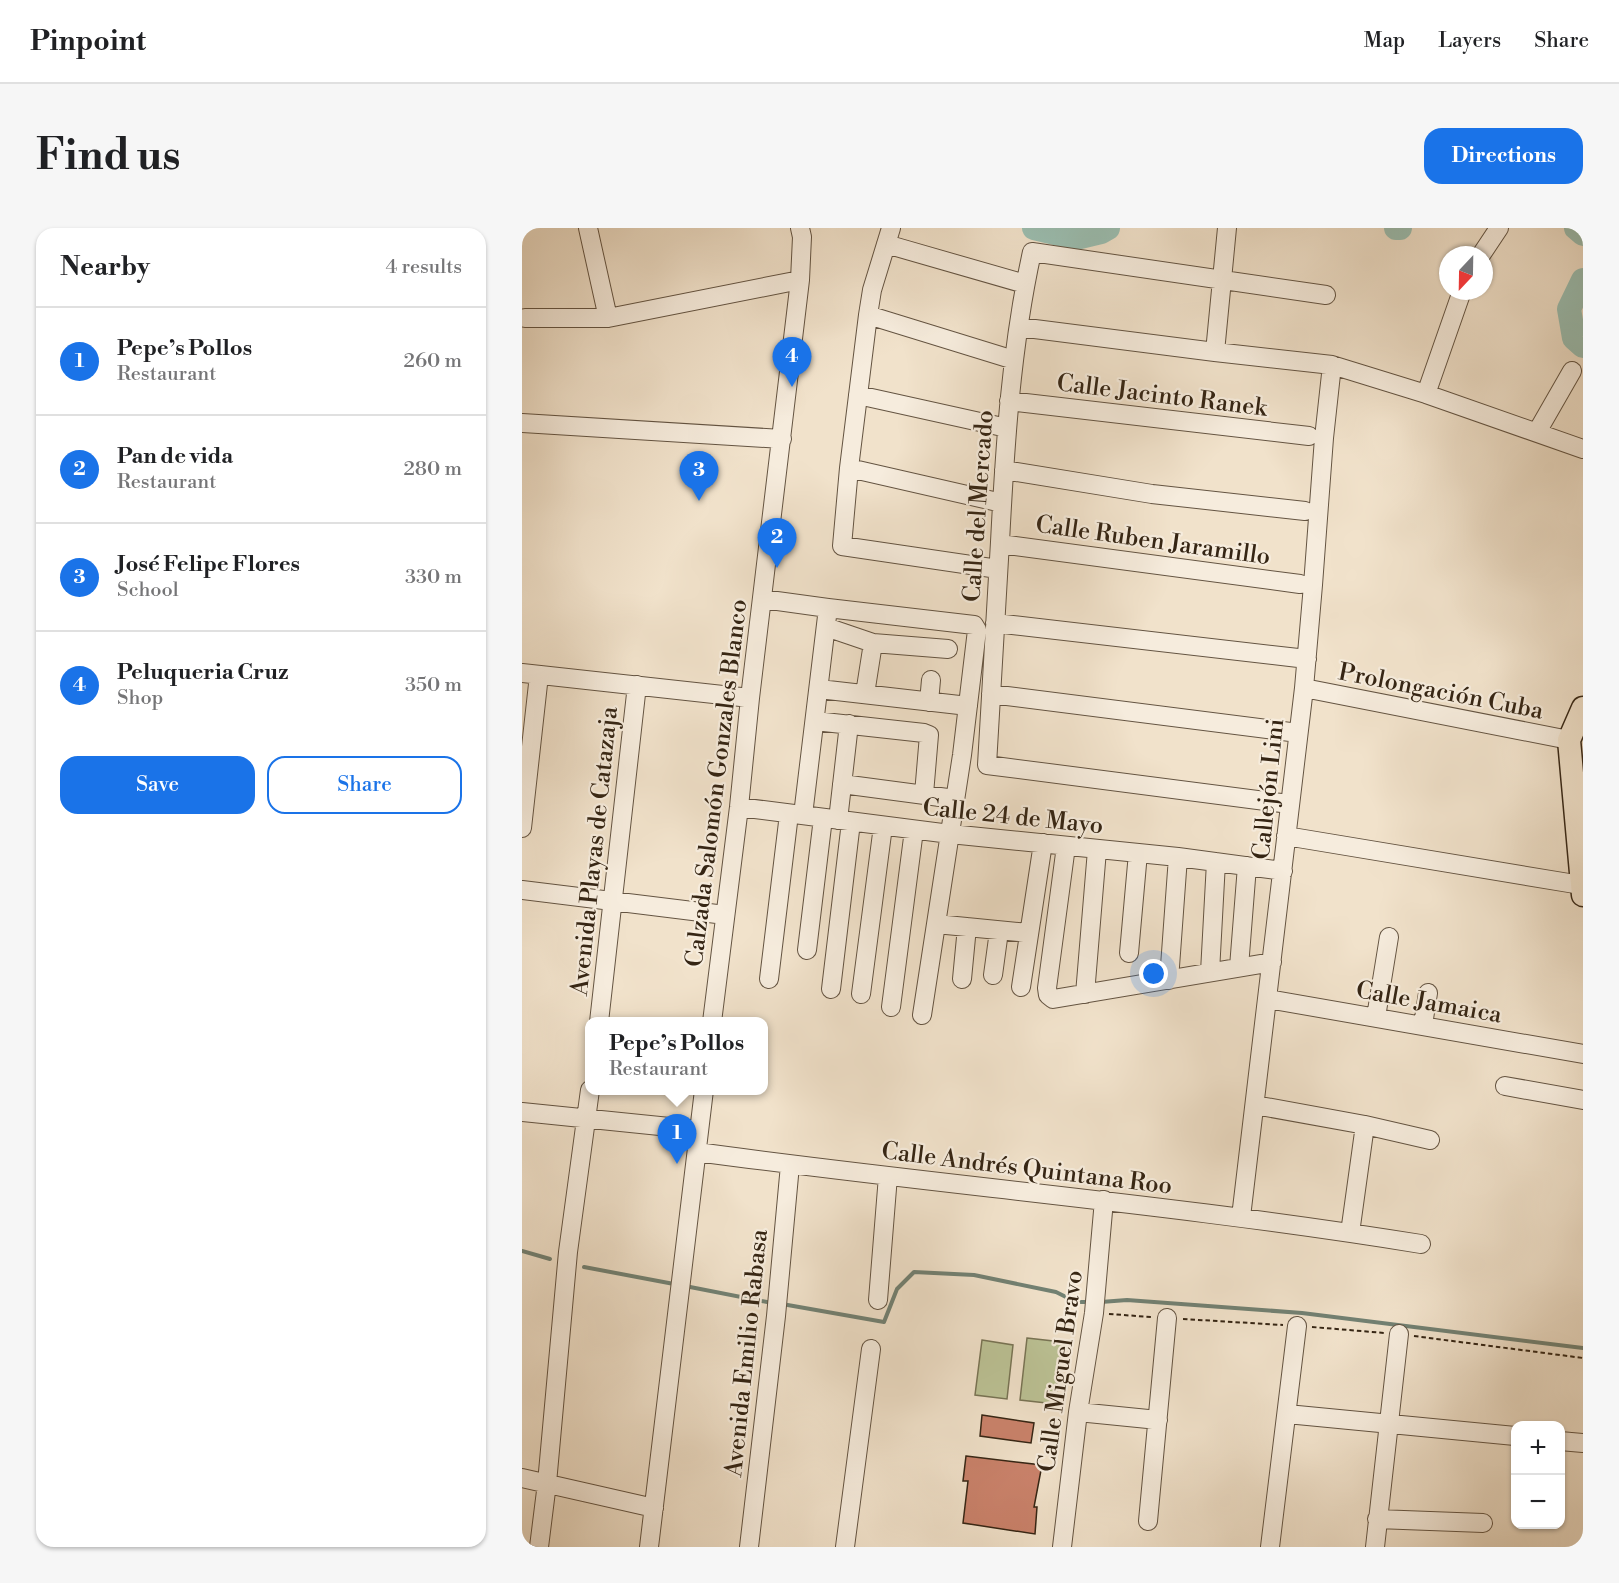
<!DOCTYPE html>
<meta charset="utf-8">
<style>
body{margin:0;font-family:"Libre Bodoni",serif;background:#f6f6f6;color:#202124}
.controls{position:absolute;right:18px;bottom:18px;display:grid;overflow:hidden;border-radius:12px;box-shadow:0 2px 4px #0004}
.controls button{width:54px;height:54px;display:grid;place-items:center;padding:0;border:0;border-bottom:2px solid #e0e0e0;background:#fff;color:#202124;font:30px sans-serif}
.compass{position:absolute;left:917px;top:18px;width:54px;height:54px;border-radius:50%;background:#fff;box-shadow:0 2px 4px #0004;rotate:202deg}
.you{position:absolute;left:632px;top:746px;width:21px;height:21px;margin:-15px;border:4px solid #fff;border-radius:50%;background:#1a73e8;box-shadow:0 0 0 9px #1a73e833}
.badge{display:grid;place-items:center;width:39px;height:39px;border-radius:50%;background:#1a73e8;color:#fff;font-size:20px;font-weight:700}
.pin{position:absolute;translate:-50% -50px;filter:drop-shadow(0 2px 3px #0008)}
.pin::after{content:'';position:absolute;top:32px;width:21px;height:18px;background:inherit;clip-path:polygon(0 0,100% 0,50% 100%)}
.popup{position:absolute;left:63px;top:789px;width:183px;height:78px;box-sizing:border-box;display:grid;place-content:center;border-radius:12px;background:#fff;filter:drop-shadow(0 2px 4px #0005);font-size:20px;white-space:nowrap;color:#757577}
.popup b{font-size:22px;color:#202124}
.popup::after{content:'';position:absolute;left:50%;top:100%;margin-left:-12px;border:12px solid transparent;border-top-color:#fff}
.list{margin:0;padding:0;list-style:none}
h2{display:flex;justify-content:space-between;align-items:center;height:78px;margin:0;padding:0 24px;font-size:26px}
h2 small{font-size:20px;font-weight:400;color:#757577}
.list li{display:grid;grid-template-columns:39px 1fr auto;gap:18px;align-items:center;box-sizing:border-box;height:108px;padding:0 24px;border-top:2px solid #e0e0e0}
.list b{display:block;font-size:22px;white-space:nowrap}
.list p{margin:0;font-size:20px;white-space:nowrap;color:#757577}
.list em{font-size:20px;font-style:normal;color:#757577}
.actions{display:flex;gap:12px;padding:18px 24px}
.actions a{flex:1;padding:14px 0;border:2px solid #1a73e8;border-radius:18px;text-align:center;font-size:21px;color:#1a73e8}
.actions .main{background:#1a73e8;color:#fff}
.map{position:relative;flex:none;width:1061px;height:1319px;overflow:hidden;border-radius:18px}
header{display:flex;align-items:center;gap:36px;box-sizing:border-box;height:84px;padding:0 30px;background:#fff;border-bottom:2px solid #e0e0e0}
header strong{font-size:28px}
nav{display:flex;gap:33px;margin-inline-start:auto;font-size:21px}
.intro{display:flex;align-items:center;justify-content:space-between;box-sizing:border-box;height:144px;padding:0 36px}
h1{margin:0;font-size:42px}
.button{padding:15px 27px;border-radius:18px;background:#1a73e8;color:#fff;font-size:21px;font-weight:700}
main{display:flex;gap:36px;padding:0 36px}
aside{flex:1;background:#fff;border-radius:18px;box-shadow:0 2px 4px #0004}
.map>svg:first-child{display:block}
.green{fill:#bcc396;stroke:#787455;stroke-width:1.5}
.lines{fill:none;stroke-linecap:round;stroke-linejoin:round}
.stream{stroke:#728173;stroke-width:4}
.river{stroke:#9bbfb2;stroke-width:24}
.building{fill:#ca826b;stroke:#352514;stroke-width:1.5}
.minor-casing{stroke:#645442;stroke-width:20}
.major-casing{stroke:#352514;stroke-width:25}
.path{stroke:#352514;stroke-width:2;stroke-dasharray:4.5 3;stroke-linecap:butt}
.minor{stroke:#f6ecdd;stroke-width:18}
.major{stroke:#f1e2cb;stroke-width:22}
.labels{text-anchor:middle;stroke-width:4.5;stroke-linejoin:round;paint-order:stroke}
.street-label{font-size:24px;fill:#352514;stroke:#f6ecdd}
</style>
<header>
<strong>Pinpoint</strong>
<nav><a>Map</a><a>Layers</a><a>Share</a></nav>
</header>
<div class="intro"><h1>Find us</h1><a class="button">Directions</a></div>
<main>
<aside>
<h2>Nearby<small>4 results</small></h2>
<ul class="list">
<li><span class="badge">1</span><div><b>Pepe’s Pollos</b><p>Restaurant</p></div><em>260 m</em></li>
<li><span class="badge">2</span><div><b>Pan de vida</b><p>Restaurant</p></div><em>280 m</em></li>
<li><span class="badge">3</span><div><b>José Felipe Flores</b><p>School</p></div><em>330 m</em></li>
<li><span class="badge">4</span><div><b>Peluqueria Cruz</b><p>Shop</p></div><em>350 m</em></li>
</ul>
<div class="actions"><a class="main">Save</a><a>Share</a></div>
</aside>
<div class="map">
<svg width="1061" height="1319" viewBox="0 0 1061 1319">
<rect width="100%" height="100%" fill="#f1e2cb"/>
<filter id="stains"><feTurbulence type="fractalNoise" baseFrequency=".00333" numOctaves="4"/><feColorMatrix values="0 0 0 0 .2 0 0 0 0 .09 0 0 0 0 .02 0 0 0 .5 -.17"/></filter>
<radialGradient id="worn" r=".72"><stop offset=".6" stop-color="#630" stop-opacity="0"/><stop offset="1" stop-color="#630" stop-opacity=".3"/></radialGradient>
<path class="green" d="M505 1110 540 1114 533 1176 498 1172Z
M460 1112 491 1117 485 1171 453 1167Z"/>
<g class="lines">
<path class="stream" d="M0 1023 28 1031
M62 1039 152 1056
M163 1058 250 1075
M579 1074 605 1072 780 1085 1061 1120
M260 1076 362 1094 375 1061 392 1044 452 1047 534 1064 554 1074H569"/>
<path class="river" d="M512 0 554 10 579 4 586 0
M874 0H878
M1054 0 1061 6
M1061 52 1047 81 1052 110 1061 118"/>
</g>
<path class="building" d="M460 1187 512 1195 509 1215 458 1208Z
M444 1228 520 1237 512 1279H515L513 1306 441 1295 446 1253H441Z"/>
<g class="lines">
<g class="minor-casing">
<path id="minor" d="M66 0 86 90
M369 0 350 62 346 87 327 240 320 318 476 341
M364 16 503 56
M959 27 977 0
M346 87 492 132
M3 90H86L278 52
M497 99 693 124 810 137 904 166 1061 221
M693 124 705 0
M904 166 940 63
M336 167 485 200
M487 173 787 208
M0 195 260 211
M1015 204 1050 143
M327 240 480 275
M482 242 630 266 783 283
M478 316 778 356
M240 371 306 380 452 397 455 402 440 527 400 787
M473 395 785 431
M304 399 351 415 426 421
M0 445 228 470
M782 460 1047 512
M297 461 446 478
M343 466 351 415
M469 466 776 505
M407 474 409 452
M293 493 402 505 407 507 402 566
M320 556 433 571
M767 576 465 537C469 463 474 389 478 314 483 217 489 120 510 24L804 67
M217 579 428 606 656 629 761 643
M281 587 306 380
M316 592 327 496
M0 600 17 447
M764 608 1059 657
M544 618 525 760 526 767 531 771 750 734
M0 662 203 687
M414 696 507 705
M285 722 301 590
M607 725 616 625
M717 739 725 638
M688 744 694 634
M471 747 477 703
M247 751 267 586
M440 751 445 699
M647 752 656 629
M499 759 521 615
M309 761 329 594
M339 766 361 598
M563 766 575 622
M746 771 1061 826
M369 779 392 602
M854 789 867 709
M77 794 115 457
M190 794 217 579 228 470 278 52 280 9 278 0
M901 797 906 765
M983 858 1061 872
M733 877 843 897 908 912
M0 884 177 902
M175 924C416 957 659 977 899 1016
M719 989 782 460 791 357 802 210 810 137
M828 1005 843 897
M356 1072 366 948
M556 1184 636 1192
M765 1186 993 1208
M1038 1213 1061 1215
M0 1250 132 1280
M855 1291 961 1295
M626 1293 645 1090
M17 1319 25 1255 46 1024 68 862
M127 1319 182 862
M227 1319 254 1088 268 937
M323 1319 349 1121
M540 1319 556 1184 572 1085 582 972
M748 1319 775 1098
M853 1319 877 1106"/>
</g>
<g class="major-casing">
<path id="major" d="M1061 480 1047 512 1061 667"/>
</g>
<path class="path" d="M587 1086 629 1089
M661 1091 761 1097
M790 1099 862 1105
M892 1108 1061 1130"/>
<use href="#minor" class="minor"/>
<use href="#major" class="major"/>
</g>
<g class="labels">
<g class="street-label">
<text transform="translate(640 167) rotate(7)" y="8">Calle Jacinto Ranek</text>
<text transform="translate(456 278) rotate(-86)" y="8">Calle del Mercado</text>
<text transform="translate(631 312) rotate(8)" y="8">Calle Ruben Jaramillo</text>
<text transform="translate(919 463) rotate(11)" y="8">Prolongación Cuba</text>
<text transform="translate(194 555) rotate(-83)" y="8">Calzada Salomón Gonzales Blanco</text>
<text transform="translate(746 561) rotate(-84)" y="8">Callejón Lini</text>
<text transform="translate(491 588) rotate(6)" y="8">Calle 24 de Mayo</text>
<text transform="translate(72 623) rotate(-84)" y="8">Avenida Playas de Catazaja</text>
<text transform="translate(907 774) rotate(10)" y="8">Calle Jamaica</text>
<text transform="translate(505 940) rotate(7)" y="8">Calle Andrés Quintana Roo</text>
<text transform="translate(224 1125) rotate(-84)" y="8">Avenida Emilio Rabasa</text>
<text transform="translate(538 1143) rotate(-82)" y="8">Calle Miguel Bravo</text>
</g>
</g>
<rect width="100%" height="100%" filter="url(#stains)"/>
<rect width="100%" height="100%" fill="url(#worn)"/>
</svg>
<div class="controls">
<button>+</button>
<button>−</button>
</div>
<svg class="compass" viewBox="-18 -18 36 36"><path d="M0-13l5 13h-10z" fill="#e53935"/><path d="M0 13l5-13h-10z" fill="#757577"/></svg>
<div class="you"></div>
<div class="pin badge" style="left:155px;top:936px">1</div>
<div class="popup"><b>Pepe’s Pollos</b>Restaurant</div>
<div class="pin badge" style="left:255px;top:340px">2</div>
<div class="pin badge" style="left:177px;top:273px">3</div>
<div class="pin badge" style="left:270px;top:159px">4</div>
</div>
</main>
